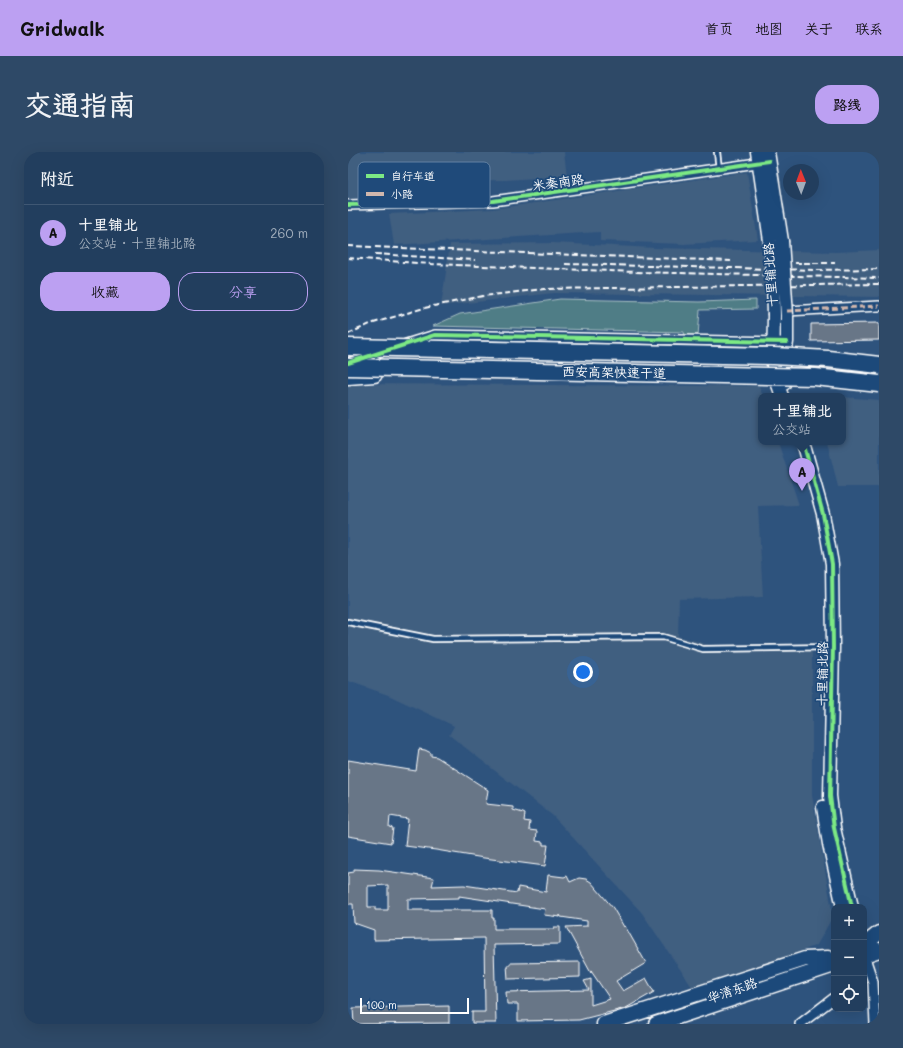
<!DOCTYPE html>
<html lang="zh">
<meta charset="utf-8">
<style>
body{margin:0;font-family:Mali,"LXGW WenKai TC",sans-serif;background:#2e4967;color:#f1f3f6}
.controls{position:absolute;right:12px;bottom:12px;display:grid;overflow:hidden;border-radius:8px;box-shadow:0 4px 16px #0002}
.controls button{width:36px;height:36px;display:grid;place-items:center;padding:0;border:0;border-bottom:1px solid #3f5773;background:#223e5e;color:#f1f3f6;font:20px sans-serif}
.compass{position:absolute;left:435px;top:12px;width:36px;height:36px;border-radius:50%;background:#223e5e;box-shadow:0 4px 16px #0002;rotate:359deg}
.scale{position:absolute;left:12px;bottom:10px;width:109px;box-sizing:border-box;padding-left:4px;border:2px solid #fff;border-top:0;font-size:11px;line-height:14px;white-space:nowrap;color:#fff;-webkit-text-stroke:3px #1f4a7a;paint-order:stroke}
.you{position:absolute;left:235px;top:520px;width:14px;height:14px;margin:-10px;border:3px solid #fff;border-radius:50%;background:#1a73e8;box-shadow:0 0 0 6px #1a73e833}
.badge{display:grid;place-items:center;width:26px;height:26px;border-radius:50%;background:#bca0f2;color:#111;font-size:13px;font-weight:700}
.pin{position:absolute;translate:-50% -33px;filter:drop-shadow(0 1px 2px #0008)}
.pin::after{content:'';position:absolute;top:21px;width:14px;height:12px;background:inherit;clip-path:polygon(0 0,100% 0,50% 100%)}
.popup{position:absolute;left:410px;top:241px;width:88px;height:52px;box-sizing:border-box;display:grid;place-content:center;border-radius:8px;background:#223e5e;filter:drop-shadow(0 1px 3px #0005);font-size:13px;white-space:nowrap;color:#a2aebc}
.popup b{font-size:15px;color:#f1f3f6}
.popup::after{content:'';position:absolute;left:50%;top:100%;margin-left:-8px;border:8px solid transparent;border-top-color:#223e5e}
.list{margin:0;padding:0;list-style:none}
h2{display:flex;justify-content:space-between;align-items:center;height:52px;margin:0;padding:0 16px;font-size:17px}
h2 small{font-size:13px;font-weight:400;color:#a2aebc}
.list li{display:grid;grid-template-columns:26px 1fr auto;gap:12px;align-items:center;box-sizing:border-box;height:56px;padding:0 16px;border-top:1px solid #3f5773}
.list b{display:block;font-size:15px;white-space:nowrap}
.list p{margin:0;font-size:13px;white-space:nowrap;color:#a2aebc}
.list em{font-size:13px;font-style:normal;color:#a2aebc}
.actions{display:flex;gap:8px;padding:12px 16px}
.actions a{flex:1;padding:9px 0;border:1px solid #bca0f2;border-radius:16px;text-align:center;font-size:14px;color:#bca0f2}
.actions .main{background:#bca0f2;color:#111}
.icon{flex:none;width:22px;height:22px;fill:none;stroke:currentColor;stroke-width:2;stroke-linecap:round;stroke-linejoin:round}
.map{position:relative;flex:none;width:531px;height:872px;overflow:hidden;border-radius:16px}
header{display:flex;align-items:center;gap:24px;box-sizing:border-box;height:56px;padding:0 20px;background:#bca0f2;color:#111}
header strong{font-size:19px}
nav{display:flex;gap:22px;margin-inline-start:auto;font-size:14px}
.intro{display:flex;align-items:center;justify-content:space-between;box-sizing:border-box;height:96px;padding:0 24px}
h1{margin:0;font-size:28px}
.button{padding:10px 18px;border-radius:16px;background:#bca0f2;color:#111;font-size:14px;font-weight:700}
main{display:flex;gap:24px;padding:0 24px}
aside{flex:1;background:#223e5e;border-radius:16px;box-shadow:0 4px 16px #0002}
.map>svg:first-child{display:block}
.built{fill:#3f5e80}
.green{fill:#4f7d86;stroke:#a7bec2}
.building{fill:#687687;stroke:#fff;fill-rule:evenodd}
.lines{fill:none;stroke-linecap:round;stroke-linejoin:round}
.lane-casing{stroke:#fff;stroke-width:8}
.street-casing{stroke:#fff;stroke-width:12}
.secondary-casing{stroke:#fff;stroke-width:15}
.primary-casing{stroke:#fff;stroke-width:17}
.highway-casing{stroke:#fff;stroke-width:19}
.lane{stroke:#1f4a7a;stroke-width:4.5}
.street{stroke:#1f4a7a;stroke-width:9}
.secondary{stroke:#1f4a7a;stroke-width:12}
.primary{stroke:#1f4a7a;stroke-width:14}
.highway{stroke:#1f4a7a;stroke-width:16}
.rail{stroke:#fff;stroke-width:2;stroke-dasharray:6 3;stroke-linecap:butt}
.secondary-bridge-casing{stroke:#fff;stroke-width:15;stroke-linecap:butt}
.highway-bridge-casing{stroke:#fff;stroke-width:19;stroke-linecap:butt}
.secondary-bridge{stroke:#1f4a7a;stroke-width:12}
.highway-bridge{stroke:#1f4a7a;stroke-width:16}
.quiet{stroke:#d1b7ad;stroke-width:3;stroke-dasharray:6 3;stroke-linecap:butt}
.cycleway-casing{stroke:#1f4a7a;stroke-width:6}
.cycleway{stroke:#7ce984;stroke-width:4}
.labels{text-anchor:middle;stroke-width:3.5;stroke-linejoin:round;paint-order:stroke}
.street-label{font-size:13px;fill:#fff;stroke:#1f4a7a}
.key{fill:#1f4a7a;stroke:#6280a2;stroke-width:1}
.key-label{font-size:11px;fill:#fff}
</style>
<header>
<strong>Gridwalk</strong>
<nav><a>首页</a><a>地图</a><a>关于</a><a>联系</a></nav>
</header>
<div class="intro"><h1>交通指南</h1><a class="button">路线</a></div>
<main>
<aside>
<h2>附近<small></small></h2>
<ul class="list">
<li><span class="badge">A</span><div><b>十里铺北</b><p>公交站 · 十里铺北路</p></div><em>260 m</em></li>
</ul>
<div class="actions"><a class="main">收藏</a><a>分享</a></div>
</aside>
<div class="map">
<svg width="531" height="872" viewBox="0 0 531 872">
<rect width="100%" height="100%" fill="#2e537d"/>
<filter id="ink" filterUnits="userSpaceOnUse"><feTurbulence type="fractalNoise" baseFrequency=".025" numOctaves="2"/><feDisplacementMap in="SourceGraphic" scale="8" xChannelSelector="R" yChannelSelector="G"/><feConvolveMatrix kernelMatrix="1 2 1 2 8 2 1 2 1" color-interpolation-filters="sRGB"/></filter>
<g filter="url(#ink)">
<path class="built" d="M0 0H216L219 24 158 28 87 29V46L0 47Z
M399 20 410 88 336 92 252 89V80L46 93 41 62 144 57Z
M205 91 308 96 488 100 531 98V145L206 141 93 154 102 92Z
M0 232 411 234 415 244H413V290H430L451 353 410 354 415 445 331 447 330 484 362 493 464 494V643L485 764 469 793 408 817 346 838 294 761 205 664 101 583 106 574 40 543 0 529Z
M495 245 531 248V335H490L479 290H495Z"/>
<path class="green" d="M212 147 351 150 408 148V157L352 158 350 184H337L336 180 85 174 112 162Z"/>
<path class="building" d="M531 171V188L463 189V172Z
M71 597 77 598 83 601V604L89 605 140 638 138 652 165 655V658L175 661 177 662 176 669 182 670 181 678 189 679 188 689 195 690V693H200L197 714 136 706 88 698 57 694 60 667 42 664 41 675 45 676 43 691 0 684V608L68 619Z
M6 717 31 718 86 726 84 734 116 733 169 741 170 735 198 740 200 723 216 725 219 724 222 730 231 726 238 727 243 730 265 756 276 775 277 774 298 811 268 829 275 839 298 826 306 840 278 856 231 868 170 869V852H159L158 840 241 838 236 829 243 827V853L262 847 243 819V821L218 775 239 774V769L213 765 212 763V765L196 763 197 757 111 744V746L60 747V758H144V766H146V777H206V775H212V792L146 793 148 871H124V860H137L136 786 26 788V778L6 771 5 752H0V721L6 720ZM40 733V758H27V755H20V734Z
M232 810V825L160 827 159 813H162V811Z
M101 854V871L6 872 5 856Z"/>
<g class="lines">
<g class="lane-casing">
<path id="lane" d="M369 0 371 17
M0 470 85 487 315 485 355 497 485 495"/>
</g>
<g class="street-casing">
<path id="street" d="M0 53 145 49 416 10
M439 159 531 154
M58 192 87 183 432 190
M0 211 33 200
M516 803 525 830 527 872
M452 872 486 846"/>
</g>
<g class="secondary-casing">
<path id="secondary" d="M409 0 422 89
M420 0 434 89
M426 163 425 219 434 244
M436 232 434 220 439 190V163
M455 290 475 362 484 412 485 495 482 644 486 676 504 755
M475 655 481 692 495 755"/>
</g>
<g class="primary-casing">
<path id="primary" d="M516 793 531 781
M516 803 531 798
M256 872 457 807 480 806
M308 872 486 813"/>
</g>
<g class="highway-casing">
<path id="highway" d="M0 224 26 222"/>
</g>
<use href="#lane" class="lane"/>
<use href="#street" class="street"/>
<use href="#secondary" class="secondary"/>
<use href="#primary" class="primary"/>
<use href="#highway" class="highway"/>
<path class="rail" d="M0 94 383 109
M27 102 127 108
M0 106 83 112 288 120 531 126
M447 111H487
M217 112 467 118 531 117
M0 182 22 172 76 156 135 144 196 137 531 132"/>
<g class="secondary-bridge-casing">
<path id="secondary-bridge" d="M422 89 425 121 426 163
M434 89 439 163"/>
</g>
<g class="highway-bridge-casing">
<path id="highway-bridge" d="M0 195 426 204 480 207 531 213
M0 215 467 225 531 232"/>
</g>
<use href="#secondary-bridge" class="secondary-bridge"/>
<use href="#highway-bridge" class="highway-bridge"/>
<path class="quiet" d="M439 159 531 154"/>
<g class="cycleway-casing">
<path id="cycleway" d="M0 53 145 49 421 9
M0 211 87 183 439 190
M455 290 475 362 484 412 485 495 482 644 486 676 504 755"/>
</g>
<use href="#cycleway" class="cycleway"/>
</g>
</g>
<g class="labels">
<g class="street-label">
<text transform="translate(210 30) rotate(-8)" y="5">米秦南路</text>
<text transform="translate(422 123) rotate(-94)" y="5">十里铺北路</text>
<text transform="translate(266 220) rotate(1)" y="5">西安高架快速干道</text>
<text transform="translate(474 522) rotate(-89)" y="5">十里铺北路</text>
<text transform="translate(384 838) rotate(-19)" y="5">华清东路</text>
</g>
</g>
<rect x="10" y="10" width="132" height="46" rx="6" class="key"/>
<rect x="18" y="22" width="18" height="4" fill="#7ce984"/>
<rect x="18" y="40" width="18" height="4" fill="#d1b7ad"/>
<g class="key-label">
<text x="43" y="28">自行车道</text>
<text x="43" y="46">小路</text>
</g>
</svg>
<div class="controls">
<button>+</button>
<button>−</button>
<button><svg class="icon" aria-label="locate" viewBox="0 0 24 24"><circle cx="12" cy="12" r="6"/><path d="M12 2v4M12 18v4M2 12h4M18 12h4"/></svg></button>
</div>
<svg class="compass" viewBox="-18 -18 36 36"><path d="M0-13l5 13h-10z" fill="#e53935"/><path d="M0 13l5-13h-10z" fill="#a2aebc"/></svg>
<div class="scale">100 m</div>
<div class="you"></div>
<div class="pin badge" style="left:454px;top:339px">A</div>
<div class="popup"><b>十里铺北</b>公交站</div>
</div>
</main>
